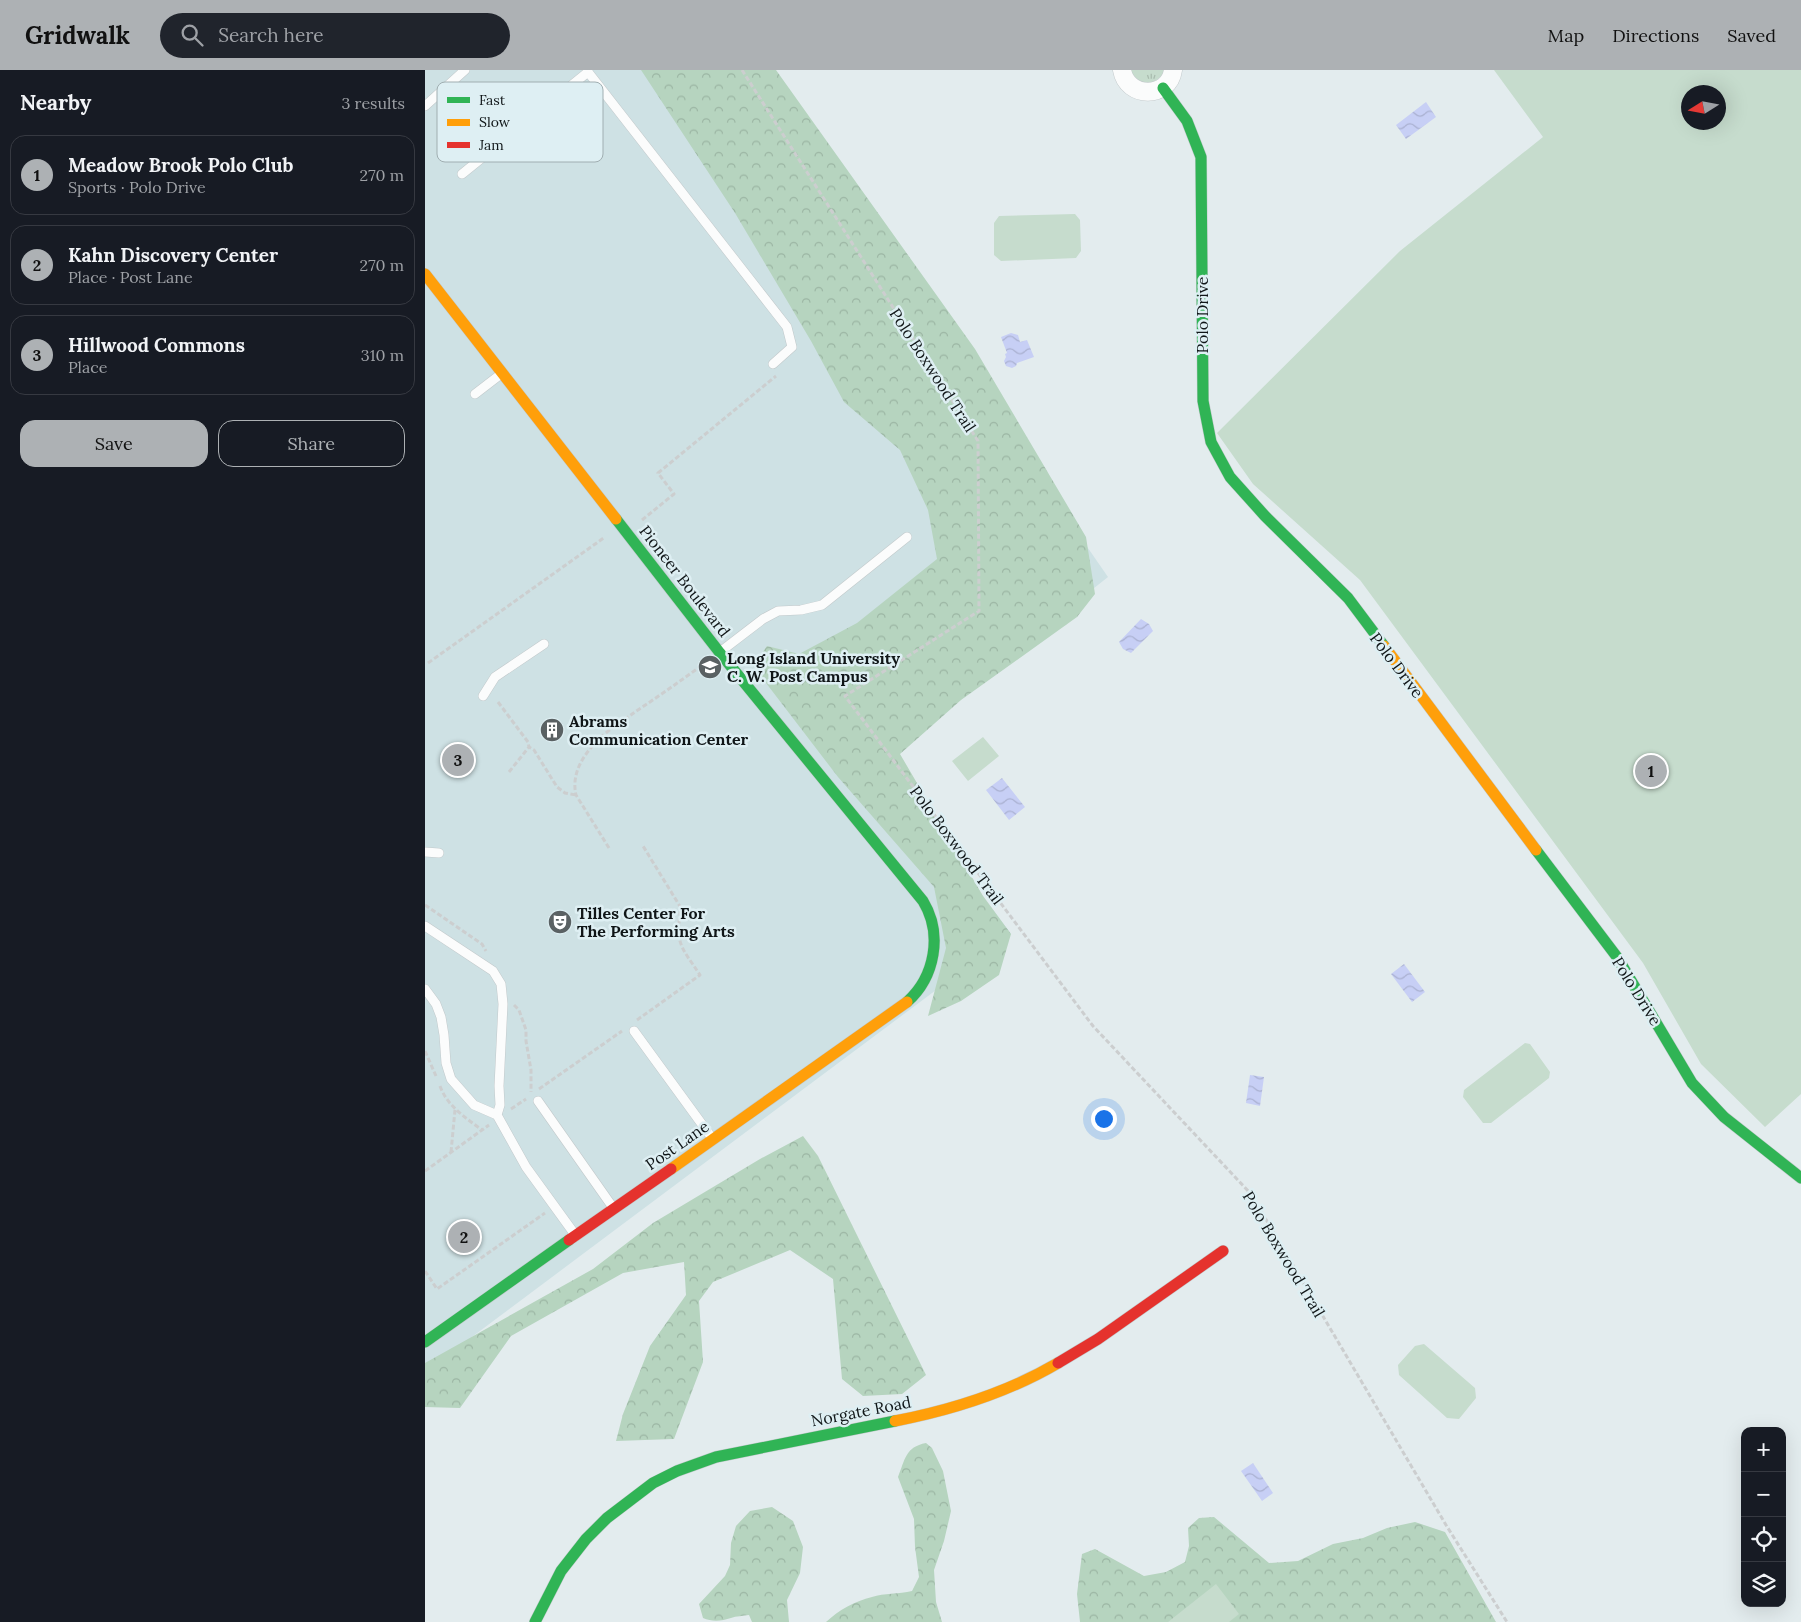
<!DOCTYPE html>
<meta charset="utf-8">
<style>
body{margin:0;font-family:Lora,serif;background:#20242c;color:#f1f3f6}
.controls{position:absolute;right:15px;bottom:15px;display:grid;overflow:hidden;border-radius:10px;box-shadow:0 5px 20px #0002}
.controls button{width:45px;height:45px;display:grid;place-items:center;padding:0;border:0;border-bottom:1px solid #363941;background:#171b24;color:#f1f3f6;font:25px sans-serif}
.compass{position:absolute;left:1256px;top:15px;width:45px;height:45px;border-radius:50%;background:#171b24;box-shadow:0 5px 20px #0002;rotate:259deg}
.you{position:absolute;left:678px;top:1048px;width:18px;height:18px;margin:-12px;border:4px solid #fff;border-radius:50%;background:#1a73e8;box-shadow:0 0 0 8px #1a73e833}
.badge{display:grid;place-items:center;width:32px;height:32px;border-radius:50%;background:#adb1b4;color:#111;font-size:16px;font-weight:700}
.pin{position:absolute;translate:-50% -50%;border:2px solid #fff;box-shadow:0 1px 5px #0006}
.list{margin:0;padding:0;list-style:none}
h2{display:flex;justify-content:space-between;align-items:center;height:65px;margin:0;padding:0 20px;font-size:21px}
h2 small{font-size:16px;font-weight:400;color:#9ea1a6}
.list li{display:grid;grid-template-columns:32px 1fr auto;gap:15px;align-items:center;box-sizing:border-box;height:80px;margin:0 10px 10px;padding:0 10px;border:1px solid #363941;border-radius:15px}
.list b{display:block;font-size:19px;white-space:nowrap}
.list p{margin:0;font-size:16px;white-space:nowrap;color:#9ea1a6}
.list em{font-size:16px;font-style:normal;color:#9ea1a6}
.actions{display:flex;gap:10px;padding:15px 20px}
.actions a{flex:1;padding:11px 0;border:1px solid #adb1b4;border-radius:15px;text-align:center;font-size:18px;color:#adb1b4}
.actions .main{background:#adb1b4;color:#111}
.icon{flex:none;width:28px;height:28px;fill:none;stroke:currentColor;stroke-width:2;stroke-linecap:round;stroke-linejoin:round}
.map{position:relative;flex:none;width:1376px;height:1552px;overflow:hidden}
header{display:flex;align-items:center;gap:30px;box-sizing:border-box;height:70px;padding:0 25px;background:#adb1b4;color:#111}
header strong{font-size:24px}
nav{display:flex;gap:28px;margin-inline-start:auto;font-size:18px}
.search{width:350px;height:45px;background:#20242c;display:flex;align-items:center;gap:12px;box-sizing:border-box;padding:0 18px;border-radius:28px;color:#9ea1a6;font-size:19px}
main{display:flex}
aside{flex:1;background:#171b24}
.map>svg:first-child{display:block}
.built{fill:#cee1e4}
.grass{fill:url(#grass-tufts)}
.forest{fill:url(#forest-crowns)}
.green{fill:#c6dccd;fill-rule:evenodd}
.water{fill:url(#water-waves)}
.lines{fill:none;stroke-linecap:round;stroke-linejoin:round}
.lane-casing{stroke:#c2c9cb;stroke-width:10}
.street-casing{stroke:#c2c9cb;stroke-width:19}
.fast-casing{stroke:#c2c9cb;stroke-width:12}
.slow-casing{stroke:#c2c9cb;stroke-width:12}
.jam-casing{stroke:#c2c9cb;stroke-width:12}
.path{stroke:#cccecf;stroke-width:3;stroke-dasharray:5 2.5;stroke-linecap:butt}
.lane{stroke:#fbfcfc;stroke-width:9}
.street{stroke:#fbfcfc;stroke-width:18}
.fast{stroke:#30b455;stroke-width:11}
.slow{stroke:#ff9f0a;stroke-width:11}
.jam{stroke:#e5322d;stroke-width:11}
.labels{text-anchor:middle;stroke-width:5;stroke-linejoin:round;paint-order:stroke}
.street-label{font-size:16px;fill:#101618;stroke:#deeff3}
.poi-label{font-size:16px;font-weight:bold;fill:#101618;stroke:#deeff3;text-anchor:start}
.key{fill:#deeff3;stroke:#a0aeb1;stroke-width:1}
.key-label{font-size:14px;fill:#101618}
</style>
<header>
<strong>Gridwalk</strong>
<div class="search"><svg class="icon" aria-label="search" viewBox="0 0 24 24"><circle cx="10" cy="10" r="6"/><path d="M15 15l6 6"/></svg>Search here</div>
<nav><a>Map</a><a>Directions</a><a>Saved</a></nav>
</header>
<main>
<aside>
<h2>Nearby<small>3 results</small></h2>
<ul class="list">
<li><span class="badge">1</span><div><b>Meadow Brook Polo Club</b><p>Sports · Polo Drive</p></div><em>270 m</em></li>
<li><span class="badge">2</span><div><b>Kahn Discovery Center</b><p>Place · Post Lane</p></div><em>270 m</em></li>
<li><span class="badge">3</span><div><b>Hillwood Commons</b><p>Place</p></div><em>310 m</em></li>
</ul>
<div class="actions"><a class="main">Save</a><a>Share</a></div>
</aside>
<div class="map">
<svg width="1376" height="1552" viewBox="0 0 1376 1552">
<defs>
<pattern id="grass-tufts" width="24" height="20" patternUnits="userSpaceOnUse" patternTransform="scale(1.25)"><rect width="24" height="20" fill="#c6dccd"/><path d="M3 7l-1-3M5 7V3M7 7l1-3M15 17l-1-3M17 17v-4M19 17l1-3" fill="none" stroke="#a9bcaf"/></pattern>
<pattern id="forest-crowns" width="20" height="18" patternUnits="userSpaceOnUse" patternTransform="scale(1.25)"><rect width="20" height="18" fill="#b6d4bf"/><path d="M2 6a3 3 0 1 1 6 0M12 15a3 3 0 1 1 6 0" fill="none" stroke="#9bb5a3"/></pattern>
<pattern id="water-waves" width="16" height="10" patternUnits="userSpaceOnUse" patternTransform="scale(1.25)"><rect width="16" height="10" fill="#c7cff5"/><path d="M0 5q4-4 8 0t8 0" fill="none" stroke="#aab1d1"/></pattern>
</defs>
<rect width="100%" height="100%" fill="#e3ecee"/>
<path class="built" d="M0 0H350L564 335 683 507 456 687 586 864 0 1302Z"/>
<path class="grass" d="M700 0H745L719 19Z"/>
<path class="forest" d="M216 0H351L550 279 661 467 670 524 652 547 536 630 475 684 558 826 586 864 574 905 536 931 503 946 521 878 509 817 413 707 328 596 342 576 374 584 432 553 512 489 503 440 475 380 419 332 386 271 310 143Z
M378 1066 393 1086 501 1305 477 1324 438 1326 417 1309 408 1209 365 1180 288 1212 274 1231 278 1292 249 1369 191 1371 198 1344 225 1276 261 1225 259 1192 198 1203 86 1266 35 1338 0 1337V1293L168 1199 228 1153 335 1089Z
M501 1373 507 1378 518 1401 526 1441 519 1471 509 1500 511 1532 517 1552H401C414 1540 430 1531 447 1527 459 1523 474 1524 487 1521L494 1507 490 1477 489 1449 473 1407C480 1390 480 1377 501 1373Z
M347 1437 368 1451 378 1477 375 1503 362 1530 364 1552H327L324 1545C318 1546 311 1546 306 1548 297 1551 287 1552 278 1548L274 1534 300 1506 305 1495 306 1473 311 1456 325 1441Z
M789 1447 844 1493 873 1491 908 1474 938 1468 962 1458 990 1452 1020 1462 1071 1552H655L652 1524 657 1484 670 1479 719 1506 741 1502 760 1492 764 1476 763 1458 774 1448Z"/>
<path class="green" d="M1069 0H1376V1024L1340 1057 1276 994 1218 893 935 510 828 414 792 363 975 181 1118 67ZM1264 22H1294V52H1264Z
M650 144 655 150 656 181 651 188 576 191 569 185V153L574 146Z
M558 667 574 686 543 711 527 691Z
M1100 973 1105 974 1125 1002 1124 1008 1066 1053H1058L1038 1027 1039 1020Z
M999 1274 1050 1318 1051 1328 1034 1349 1022 1348 974 1305 973 1295 990 1276Z
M791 1514 814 1544 804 1552H743Z"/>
<path class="water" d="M1001 32 1011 47 981 69 971 55Z
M586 263 593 265 595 272 602 270 609 287 592 293 591 296 587 298 581 296 579 291 581 287 580 284 582 283 576 267Z
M716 549 724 554 728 561 706 583 698 579 694 572Z
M577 708 600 737 584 750 561 720Z
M979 894 1000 922 987 932 966 904Z
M825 1005 839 1007 835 1036 821 1033Z
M828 1393 848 1423 837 1431 816 1401Z"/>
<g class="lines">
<g class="lane-casing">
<path id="lane" d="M163 2 362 257 367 277 348 294
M0 36 40 0
M37 104 163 2V0
M50 324 76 304
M295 582 338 549 353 541 376 540 397 535 482 467
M58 626 70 607 119 574
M0 782 14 783
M0 856 68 901 76 914 78 934 74 1016 75 1035 72 1045
M0 919 11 934 16 947 19 965 21 993 26 1009 49 1035 72 1045 101 1097 151 1166
M209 961 287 1068
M113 1031 189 1139"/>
</g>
<g class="street-casing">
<path id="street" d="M697 0C702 29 744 29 748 0"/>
</g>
<g class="fast-casing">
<path id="fast" d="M738 18 762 51 776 87 778 331 786 372 805 407 840 446 923 528 959 576
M191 449 295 583 498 831C518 864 510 907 482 932
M1111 780 1192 887 1267 1013 1299 1047 1376 1108
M0 1272 144 1170
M110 1552 136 1501 161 1469 182 1448 228 1413 252 1401 291 1387 470 1351"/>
</g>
<g class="slow-casing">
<path id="slow" d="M0 204 191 449
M959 576 1111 780
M246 1099 482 932
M470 1351C527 1340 582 1323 633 1293"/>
</g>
<g class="jam-casing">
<path id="jam" d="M144 1170 246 1099
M633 1293 673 1269 798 1181"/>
</g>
<path class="path" d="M317 0 553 371 554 541 420 626 668 956 826 1124 1021 1455 1082 1552
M217 450 249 424 233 403 351 306
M3 593 180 467
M73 632 103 672 104 677 109 680 132 717 140 723 151 725
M84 702 104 677
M184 778 151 725C147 708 154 692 165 679 176 664 195 653 210 642 234 626 257 610 280 593
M0 835 57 874 61 881
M89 935 94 940 101 960V971L106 1000V1022
M212 950 275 905C256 876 250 875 256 838L218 776
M0 981 11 1006
M15 1016C22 1036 41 1048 57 1060
M114 1019 197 961
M86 1039 101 1029
M26 1082 30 1040
M0 1101 64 1055
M0 1201 12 1219 120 1143"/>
<use href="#lane" class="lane"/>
<use href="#street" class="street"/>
<use href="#fast" class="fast"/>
<use href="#slow" class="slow"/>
<use href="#jam" class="jam"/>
</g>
<defs>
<g id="university-disc" transform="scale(1.25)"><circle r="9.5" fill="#5a6163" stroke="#deeff3"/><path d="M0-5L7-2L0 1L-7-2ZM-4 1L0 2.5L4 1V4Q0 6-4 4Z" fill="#fff"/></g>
<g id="building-disc" transform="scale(1.25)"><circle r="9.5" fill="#5a6163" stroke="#deeff3"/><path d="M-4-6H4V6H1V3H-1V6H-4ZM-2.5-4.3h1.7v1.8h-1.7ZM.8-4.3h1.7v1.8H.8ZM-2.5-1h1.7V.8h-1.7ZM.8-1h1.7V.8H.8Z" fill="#fff"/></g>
<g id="theatre-disc" transform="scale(1.25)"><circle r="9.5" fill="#5a6163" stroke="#deeff3"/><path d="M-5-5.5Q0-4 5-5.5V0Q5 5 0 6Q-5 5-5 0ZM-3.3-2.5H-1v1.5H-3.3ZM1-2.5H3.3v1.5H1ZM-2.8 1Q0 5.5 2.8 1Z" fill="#fff"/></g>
</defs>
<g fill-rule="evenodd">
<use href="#university-disc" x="285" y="597"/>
<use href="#building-disc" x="127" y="660"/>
<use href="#theatre-disc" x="135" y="852"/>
</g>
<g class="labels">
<g class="street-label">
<text transform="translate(777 245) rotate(-90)" y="6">Polo Drive</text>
<text transform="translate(508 300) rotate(57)" y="6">Polo Boxwood Trail</text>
<text transform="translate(260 511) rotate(52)" y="6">Pioneer Boulevard</text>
<text transform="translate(972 595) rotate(53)" y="6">Polo Drive</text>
<text transform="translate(532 775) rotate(53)" y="6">Polo Boxwood Trail</text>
<text transform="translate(1212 921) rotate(58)" y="6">Polo Drive</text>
<text transform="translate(252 1075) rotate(-35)" y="6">Post Lane</text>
<text transform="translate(859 1184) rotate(59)" y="6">Polo Boxwood Trail</text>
<text transform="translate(436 1341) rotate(-11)" y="6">Norgate Road</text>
</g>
<g class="poi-label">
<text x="302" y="594">Long Island University<tspan x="302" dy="18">C. W. Post Campus</tspan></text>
<text x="144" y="657">Abrams<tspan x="144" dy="18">Communication Center</tspan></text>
<text x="152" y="849">Tilles Center For<tspan x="152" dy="18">The Performing Arts</tspan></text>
</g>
</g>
<rect x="12" y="12" width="166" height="80" rx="8" class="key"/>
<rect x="22" y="27" width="23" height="6" fill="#30b455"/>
<rect x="22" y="49" width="23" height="7" fill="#ff9f0a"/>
<rect x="22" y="72" width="23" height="6" fill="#e5322d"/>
<g class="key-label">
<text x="54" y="35">Fast</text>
<text x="54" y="57">Slow</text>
<text x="54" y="80">Jam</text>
</g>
</svg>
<div class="controls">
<button>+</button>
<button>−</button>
<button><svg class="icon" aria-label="locate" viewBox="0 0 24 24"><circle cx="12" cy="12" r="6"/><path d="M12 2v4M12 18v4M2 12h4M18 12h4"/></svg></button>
<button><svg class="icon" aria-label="layers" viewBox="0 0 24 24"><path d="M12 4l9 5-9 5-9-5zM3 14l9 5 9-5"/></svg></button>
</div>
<svg class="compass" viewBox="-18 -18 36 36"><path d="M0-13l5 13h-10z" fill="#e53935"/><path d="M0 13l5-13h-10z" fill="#9ea1a6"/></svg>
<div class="you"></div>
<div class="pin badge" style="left:1226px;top:701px">1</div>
<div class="pin badge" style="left:39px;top:1167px">2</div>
<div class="pin badge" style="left:33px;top:690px">3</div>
</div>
</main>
